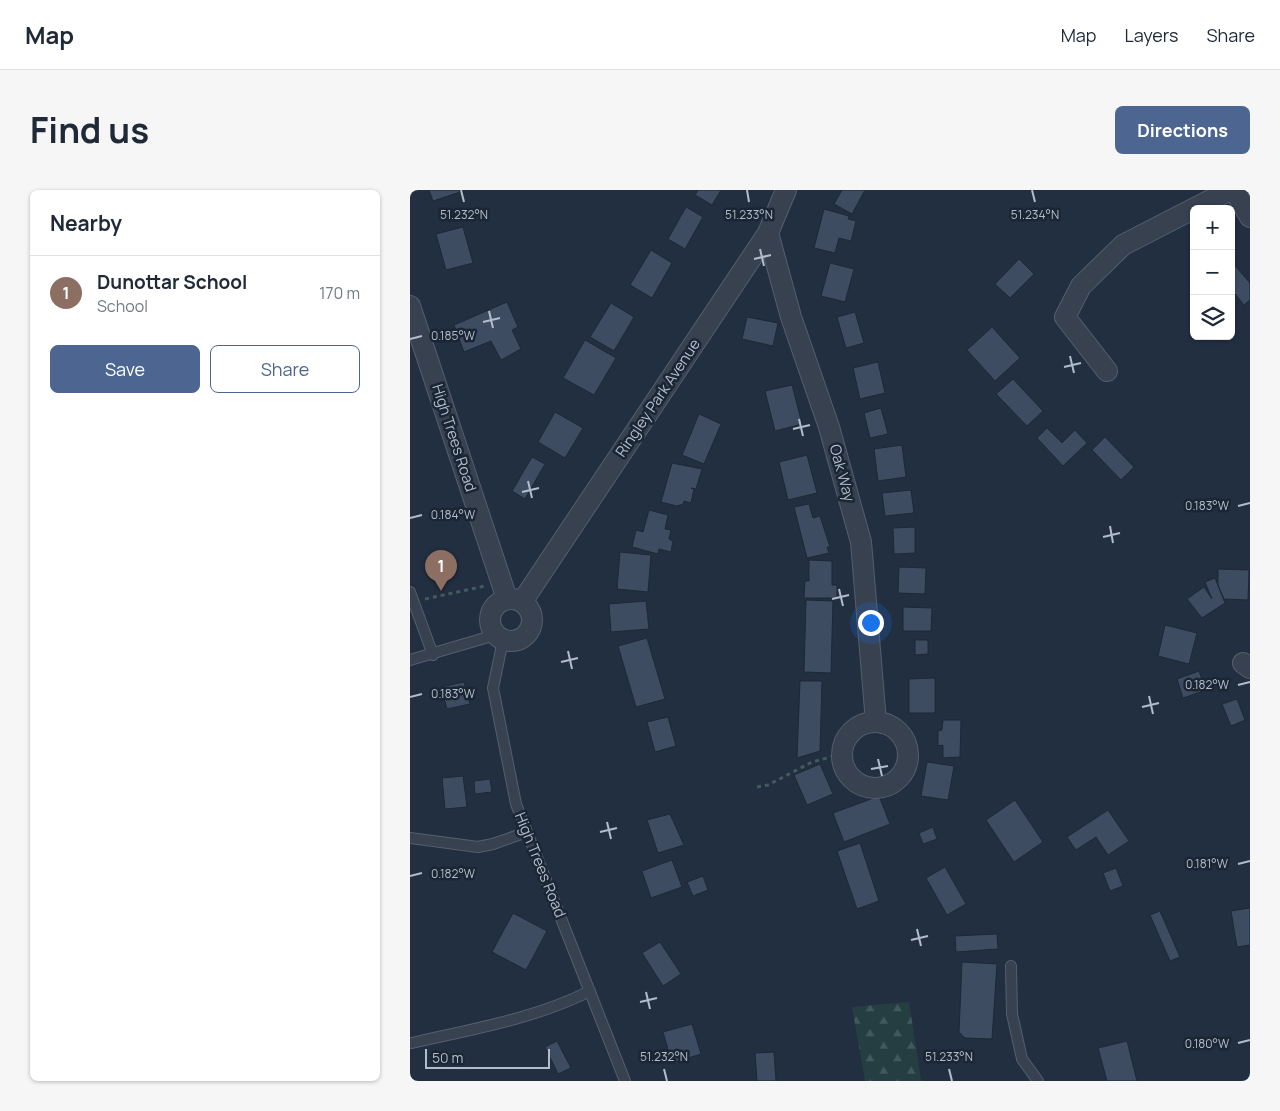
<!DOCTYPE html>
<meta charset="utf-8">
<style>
body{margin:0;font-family:Manrope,sans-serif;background:#f6f6f7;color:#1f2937}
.controls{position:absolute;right:15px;top:15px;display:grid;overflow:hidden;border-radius:8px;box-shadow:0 1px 4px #0004}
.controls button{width:45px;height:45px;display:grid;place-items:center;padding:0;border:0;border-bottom:1px solid #e0e1e3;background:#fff;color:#1f2937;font:25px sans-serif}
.scale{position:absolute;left:15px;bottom:12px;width:125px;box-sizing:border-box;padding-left:5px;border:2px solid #b3bccb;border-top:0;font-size:14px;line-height:18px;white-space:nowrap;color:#b3bccb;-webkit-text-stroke:4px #1b2635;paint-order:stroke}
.you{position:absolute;left:460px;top:432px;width:18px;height:18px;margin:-12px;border:4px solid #fff;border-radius:50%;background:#1a73e8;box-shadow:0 0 0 8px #1a73e833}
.badge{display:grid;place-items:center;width:32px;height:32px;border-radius:50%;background:#4c6691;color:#fff;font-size:16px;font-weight:700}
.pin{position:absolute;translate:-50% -41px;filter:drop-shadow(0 1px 2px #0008)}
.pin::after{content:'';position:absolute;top:26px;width:18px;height:15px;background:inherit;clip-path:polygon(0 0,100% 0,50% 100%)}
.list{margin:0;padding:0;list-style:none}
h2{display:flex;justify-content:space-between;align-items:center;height:65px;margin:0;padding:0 20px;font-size:21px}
h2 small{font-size:16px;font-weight:400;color:#747a83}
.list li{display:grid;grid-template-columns:32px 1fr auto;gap:15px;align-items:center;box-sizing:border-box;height:75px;padding:0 20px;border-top:1px solid #e0e1e3}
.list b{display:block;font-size:19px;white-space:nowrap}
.list p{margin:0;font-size:16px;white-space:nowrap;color:#747a83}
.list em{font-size:16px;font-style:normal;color:#747a83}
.actions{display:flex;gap:10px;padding:15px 20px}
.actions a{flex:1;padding:11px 0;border:1px solid #4c6691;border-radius:8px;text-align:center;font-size:18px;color:#4c6691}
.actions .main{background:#4c6691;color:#fff}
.icon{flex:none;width:28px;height:28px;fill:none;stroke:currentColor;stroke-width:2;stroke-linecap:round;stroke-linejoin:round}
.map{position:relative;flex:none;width:840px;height:891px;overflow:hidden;border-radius:8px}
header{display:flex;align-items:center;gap:30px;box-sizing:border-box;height:70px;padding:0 25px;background:#fff;border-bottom:1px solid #e0e1e3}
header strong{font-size:24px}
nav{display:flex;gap:28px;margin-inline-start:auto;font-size:18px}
.intro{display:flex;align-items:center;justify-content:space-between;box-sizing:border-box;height:120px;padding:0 30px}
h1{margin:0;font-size:35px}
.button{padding:12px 22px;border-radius:8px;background:#4c6691;color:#fff;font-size:18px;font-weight:700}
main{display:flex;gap:30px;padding:0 30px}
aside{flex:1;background:#fff;border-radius:8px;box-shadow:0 1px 4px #0004}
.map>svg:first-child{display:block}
.forest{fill:url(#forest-firs)}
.building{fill:#3e4c61;stroke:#1d2837}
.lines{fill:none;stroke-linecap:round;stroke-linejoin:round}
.lane-casing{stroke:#545f6e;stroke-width:12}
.street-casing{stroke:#545f6e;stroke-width:22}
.path{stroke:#425b5e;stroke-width:3;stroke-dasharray:4 4;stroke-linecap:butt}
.lane{stroke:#374150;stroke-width:10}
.street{stroke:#374150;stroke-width:20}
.ticks{fill:none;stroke:#b3bccb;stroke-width:2}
.labels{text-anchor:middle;stroke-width:5;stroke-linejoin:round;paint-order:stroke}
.street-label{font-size:15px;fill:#b3bccb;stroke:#1b2635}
.ticks-label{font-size:12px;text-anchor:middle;fill:#b3bccb;stroke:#1b2635;stroke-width:5;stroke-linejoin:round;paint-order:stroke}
</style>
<header>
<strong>Map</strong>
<nav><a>Map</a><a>Layers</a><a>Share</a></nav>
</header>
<div class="intro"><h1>Find us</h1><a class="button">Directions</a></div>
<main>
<aside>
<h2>Nearby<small></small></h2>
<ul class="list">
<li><span class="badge" style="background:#8d6e63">1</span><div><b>Dunottar School</b><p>School</p></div><em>170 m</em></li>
</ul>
<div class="actions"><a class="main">Save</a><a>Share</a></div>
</aside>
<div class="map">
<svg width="840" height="891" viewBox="0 0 840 891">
<defs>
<pattern id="forest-firs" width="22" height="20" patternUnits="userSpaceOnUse" patternTransform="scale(1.25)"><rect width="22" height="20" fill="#243e42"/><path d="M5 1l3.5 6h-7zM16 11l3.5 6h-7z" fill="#41585c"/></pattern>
</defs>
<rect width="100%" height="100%" fill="#222f41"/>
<path class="forest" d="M499 812 511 890 513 891H455L442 817Z"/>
<path class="building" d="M19 0H49L50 2 23 11Z
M288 0H311L302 15 285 5Z
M432 0H455L442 24 424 14Z
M276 17 293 27 275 59 258 49Z
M414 19 439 26 438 29 446 31 441 51 429 48 425 63 404 58Z
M53 37 63 73 36 80 26 44Z
M241 60 262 73 242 108 220 95Z
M609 69 624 84 600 108 585 94Z
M821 71 840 93V110L834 115 821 99Z
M420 73 444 79 435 112 411 106Z
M97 112 108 137 102 140 111 159 91 170 81 151 54 162 44 135Z
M201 113 224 127 204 161 180 147Z
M445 122 454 153 436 158 427 127Z
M337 127 368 133 363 156 332 149Z
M582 137 610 168 585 191 557 160Z
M175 150 206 168 184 205 153 188Z
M468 172 475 203 450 209 443 178Z
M603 189 633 221 617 236 586 204Z
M382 195 392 234 365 241 355 201Z
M471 218 478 244 460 248 454 223Z
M145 222 173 238 155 268 128 252Z
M289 224 311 234 294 274 272 265Z
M637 238 652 253 665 240 677 253 653 276 627 248Z
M695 247 724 277 711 290 682 260Z
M492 255 496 287 468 291 464 259Z
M397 265 407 303 378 310 369 272Z
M122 267 135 274 115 309 102 301Z
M262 273 292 279 286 299 281 298 284 299 281 313 274 311 273 314 267 316 251 312Z
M501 300 504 323 475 326 472 303Z
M399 314 403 328 410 326 420 357H417L419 363 397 368 384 317Z
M239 320 258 325 255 339 261 340 259 349 263 351 261 362 249 359 248 364 222 357 226 340 233 342Z
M505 337V363L484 364 483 338Z
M210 362 241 365 238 402 207 399Z
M399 370 422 371V395H427V408H394L395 391H399Z
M489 377 516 378 515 404 488 403Z
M808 379 839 380 838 410 814 409 808 395Z
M805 388 815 413 792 428 777 409 794 397 802 409 795 392Z
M396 410 423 411 421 483 394 482Z
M236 411 239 439 201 442 199 414Z
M493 417 522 418 521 441H493Z
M755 435 787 443 779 474 748 466Z
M237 448 255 509 226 517 208 456Z
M505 450H518V464L505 465Z
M789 481 796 500 773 508 767 489Z
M525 488V523H499V489Z
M390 491H412L410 561 387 568Z
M54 492 60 514 37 519 31 497Z
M827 509 835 530 821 536 812 514Z
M258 527 266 556 245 562 237 532Z
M533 530H551L550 567 533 568V555L528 556V541L532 540Z
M517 572 544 576 538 610 511 606Z
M410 574 423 604 397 615 384 585Z
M53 586 57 617 35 619 32 588Z
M80 589 82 602 65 604 64 591Z
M469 606 480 634 434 652 423 623Z
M605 610 633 652 604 672 576 630Z
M698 620 719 651 698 665 686 647 666 660 657 647Z
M260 624 274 655 248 663 237 630Z
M523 637 527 649 513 654 509 643Z
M450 653 469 711 447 719 427 661Z
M262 670 272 697 241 708 232 681Z
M535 677 556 714 537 725 516 688Z
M706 678 713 696 700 701 693 683Z
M293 686 298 700 283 706 277 692Z
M840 718V755L827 757 821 721Z
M750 721 770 767 760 771 740 725Z
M103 723 137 741 116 780 82 762Z
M587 744 588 759 546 762 545 746Z
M250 752 271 784 253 796 232 763Z
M552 772 587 774 582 849 555 848 549 842Z
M282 834 291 864 262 873 253 842Z
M147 851 161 878 148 884 135 857Z
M717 851 727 891H697L688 858Z
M364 862 366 891H347L345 863Z"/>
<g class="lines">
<g class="lane-casing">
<path id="lane" d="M0 402 23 465
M93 450 83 498 106 614 215 891
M0 470 85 445
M0 648 68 657 83 654 117 642
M601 776 602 824 612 869 628 891
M2 853C62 839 124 829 180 801"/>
</g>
<g class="street-casing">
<path id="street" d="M824 0 840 27
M358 43 381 127 419 237 451 352 466 532
M0 116 97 409
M697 181 655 127 671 96 713 55 820 0
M80 430a21 21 0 1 1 42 0a21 21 0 1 1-42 0Z
M112 412 358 43 376 0
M833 473 840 478
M432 565a33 33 0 1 1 66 0a33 33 0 1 1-66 0Z"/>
</g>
<path class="path" d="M15 409 75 396
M347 597 358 595 402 572 432 564"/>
<use href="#lane" class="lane"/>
<use href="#street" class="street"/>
</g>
<path class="ticks" d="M51 0 54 12M337 0 339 12M622 0 625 12M350 59 354 76M344 69 361 65M79 121 83 138M73 132 90 128M0 149 12 146M660 166 664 183M654 177 671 173M389 229 393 246M383 239 400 235M118 291 122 308M112 302 129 298M828 316 840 313M0 328 12 325M700 336 703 353M693 347 710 343M429 399 433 416M422 409 439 405M158 461 162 479M151 472 168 468M828 495 840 492M739 506 743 524M0 507 12 504M732 517 749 513M468 569 472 586M461 579 478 576M197 632 201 649M190 642 207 638M828 674 840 671M0 686 12 683M507 739 511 756M501 750 518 746M236 802 240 819M230 812 247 808M828 853 840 850M254 879 257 891M539 879 542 891"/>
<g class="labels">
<g class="street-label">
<text transform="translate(248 208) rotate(-56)" y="5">Ringley Park Avenue</text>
<text transform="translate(44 248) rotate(72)" y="5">High Trees Road</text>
<text transform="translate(432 283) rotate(75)" y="5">Oak Way</text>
<text transform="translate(130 675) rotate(68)" y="5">High Trees Road</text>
</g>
</g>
<g class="ticks-label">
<text x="54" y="29">51.232°N</text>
<text x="339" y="29">51.233°N</text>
<text x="625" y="29">51.234°N</text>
<text x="43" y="150">0.185°W</text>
<text x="797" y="320">0.183°W</text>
<text x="43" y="329">0.184°W</text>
<text x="797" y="499">0.182°W</text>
<text x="43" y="508">0.183°W</text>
<text x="797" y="678">0.181°W</text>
<text x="43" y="688">0.182°W</text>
<text x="797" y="858">0.180°W</text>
<text x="254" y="871">51.232°N</text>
<text x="539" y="871">51.233°N</text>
</g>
</svg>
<div class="controls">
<button>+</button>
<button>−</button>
<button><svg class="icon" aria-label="layers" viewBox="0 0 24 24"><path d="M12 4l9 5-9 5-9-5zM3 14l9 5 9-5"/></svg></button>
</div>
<div class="scale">50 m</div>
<div class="you"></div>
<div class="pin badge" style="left:31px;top:401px;background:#8d6e63">1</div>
</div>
</main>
